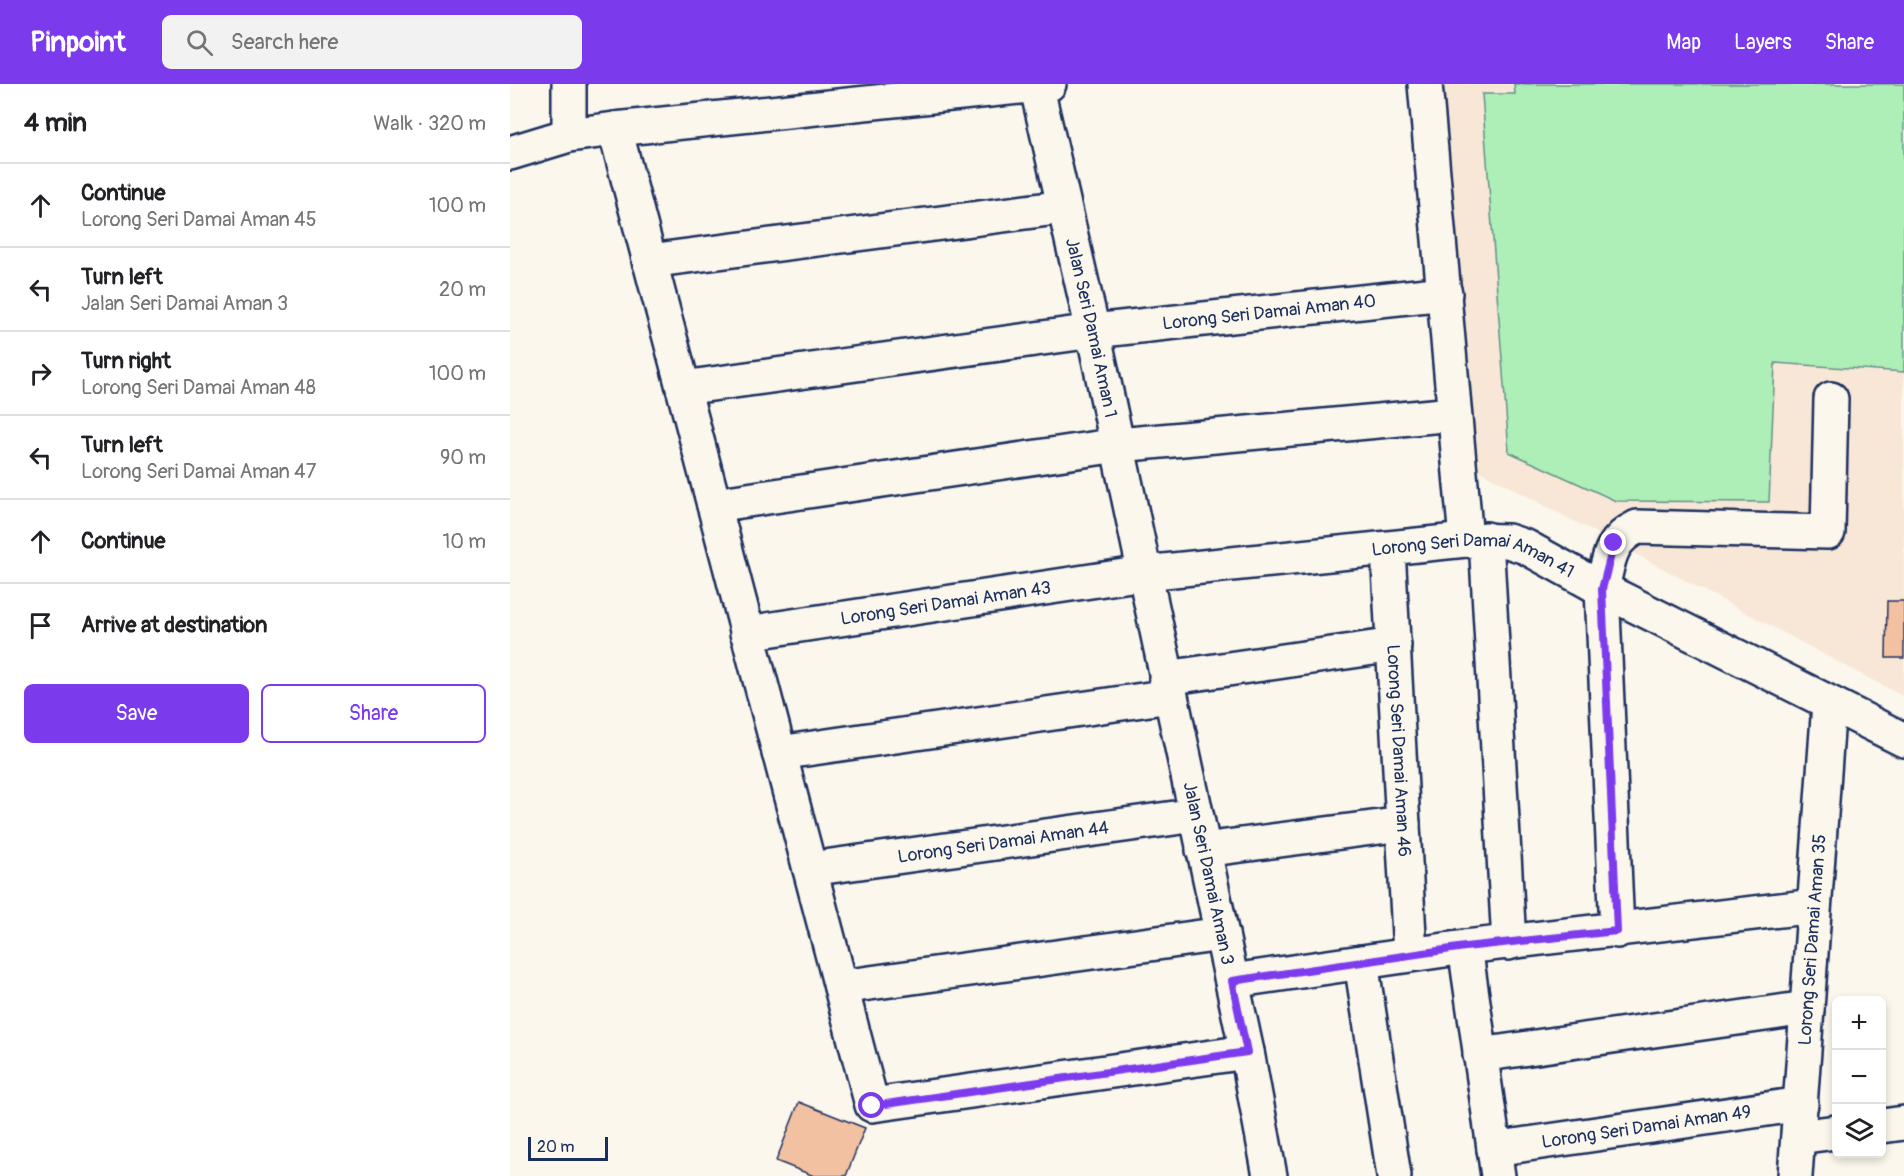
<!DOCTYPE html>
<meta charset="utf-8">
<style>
body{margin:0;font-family:Pangolin,sans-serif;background:#f2f2f2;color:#202124}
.controls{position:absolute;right:18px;bottom:18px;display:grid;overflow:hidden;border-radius:9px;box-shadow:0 3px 9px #0003}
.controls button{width:54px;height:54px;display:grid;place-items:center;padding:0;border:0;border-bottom:2px solid #e0e0e0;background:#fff;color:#202124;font:30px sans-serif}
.scale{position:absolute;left:18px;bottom:15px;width:80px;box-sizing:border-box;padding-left:6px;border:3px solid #1b2f5e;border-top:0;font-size:16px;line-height:21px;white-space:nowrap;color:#1b2f5e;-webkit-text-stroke:4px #fbf7ec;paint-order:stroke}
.stop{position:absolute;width:18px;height:18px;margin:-14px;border:4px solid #7c3aed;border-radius:50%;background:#fff}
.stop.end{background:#7c3aed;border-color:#fff;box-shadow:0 2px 6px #0008}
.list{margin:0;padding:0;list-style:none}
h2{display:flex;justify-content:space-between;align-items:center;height:78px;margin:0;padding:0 24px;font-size:26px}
h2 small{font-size:20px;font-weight:400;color:#757577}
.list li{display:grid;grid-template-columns:39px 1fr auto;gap:18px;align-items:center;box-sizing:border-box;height:84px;padding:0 24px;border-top:2px solid #e0e0e0}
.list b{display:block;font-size:22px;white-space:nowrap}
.list p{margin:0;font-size:20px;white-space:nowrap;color:#757577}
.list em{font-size:20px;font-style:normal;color:#757577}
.actions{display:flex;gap:12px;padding:18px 24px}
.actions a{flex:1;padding:14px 0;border:2px solid #7c3aed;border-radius:9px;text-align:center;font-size:21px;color:#7c3aed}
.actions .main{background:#7c3aed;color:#fff}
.icon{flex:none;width:33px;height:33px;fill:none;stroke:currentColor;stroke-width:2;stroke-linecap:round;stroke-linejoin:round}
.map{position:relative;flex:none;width:1394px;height:1092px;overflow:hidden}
header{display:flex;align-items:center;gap:36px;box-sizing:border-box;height:84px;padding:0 30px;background:#7c3aed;color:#fff}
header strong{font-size:28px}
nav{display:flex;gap:33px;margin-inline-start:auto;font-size:21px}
.search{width:420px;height:54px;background:#f2f2f2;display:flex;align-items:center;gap:15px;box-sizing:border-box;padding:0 21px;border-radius:9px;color:#757577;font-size:22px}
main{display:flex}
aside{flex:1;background:#fff}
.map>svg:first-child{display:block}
.built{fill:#f8e7d6}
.green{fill:#aeefb7;stroke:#648f8a;stroke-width:1.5}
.building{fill:#f2c1a2;stroke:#1b2f5e;stroke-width:1.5}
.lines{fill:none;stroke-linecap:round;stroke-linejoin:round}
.minor-casing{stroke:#1b2f5e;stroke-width:38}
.minor{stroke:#fbf7ec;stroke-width:33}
.route{stroke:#7c3aed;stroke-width:8}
.labels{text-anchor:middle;stroke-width:4.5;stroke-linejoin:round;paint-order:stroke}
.street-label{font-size:18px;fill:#1b2f5e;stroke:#fbf7ec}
</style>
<header>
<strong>Pinpoint</strong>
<div class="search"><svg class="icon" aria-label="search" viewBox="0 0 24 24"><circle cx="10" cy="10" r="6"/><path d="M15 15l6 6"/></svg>Search here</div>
<nav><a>Map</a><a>Layers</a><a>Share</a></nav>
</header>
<main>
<aside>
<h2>4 min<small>Walk · 320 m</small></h2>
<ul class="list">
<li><svg class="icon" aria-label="ahead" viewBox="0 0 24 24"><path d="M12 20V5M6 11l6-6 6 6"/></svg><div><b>Continue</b><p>Lorong Seri Damai Aman 45</p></div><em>100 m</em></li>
<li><svg class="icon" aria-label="left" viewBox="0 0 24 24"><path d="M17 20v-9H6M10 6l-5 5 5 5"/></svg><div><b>Turn left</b><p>Jalan Seri Damai Aman 3</p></div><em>20 m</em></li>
<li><svg class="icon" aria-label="right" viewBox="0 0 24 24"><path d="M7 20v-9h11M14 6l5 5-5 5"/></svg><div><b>Turn right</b><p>Lorong Seri Damai Aman 48</p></div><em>100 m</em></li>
<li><svg class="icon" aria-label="left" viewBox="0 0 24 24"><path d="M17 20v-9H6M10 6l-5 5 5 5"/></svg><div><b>Turn left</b><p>Lorong Seri Damai Aman 47</p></div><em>90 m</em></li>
<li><svg class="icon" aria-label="ahead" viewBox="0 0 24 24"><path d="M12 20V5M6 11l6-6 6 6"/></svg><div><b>Continue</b></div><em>10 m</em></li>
<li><svg class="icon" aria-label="arrive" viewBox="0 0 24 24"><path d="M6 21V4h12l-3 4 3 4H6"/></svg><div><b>Arrive at destination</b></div></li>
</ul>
<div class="actions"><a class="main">Save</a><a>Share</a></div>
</aside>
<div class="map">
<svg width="1394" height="1092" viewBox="0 0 1394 1092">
<rect width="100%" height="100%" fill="#fbf7ec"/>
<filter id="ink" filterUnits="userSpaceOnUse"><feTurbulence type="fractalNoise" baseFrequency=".0167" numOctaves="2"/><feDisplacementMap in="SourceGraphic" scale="12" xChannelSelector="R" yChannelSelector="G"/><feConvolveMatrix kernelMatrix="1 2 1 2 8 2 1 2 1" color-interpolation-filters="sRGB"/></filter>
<g filter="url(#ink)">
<path class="built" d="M932 0H1394V613L966 385Z"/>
<path class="green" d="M1004 0H1394V288L1265 279 1259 418 1106 417 999 368 972 10H1005Z"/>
<path class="building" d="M1377 517H1394V574H1376Z
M289 1018 355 1044 336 1092H304L266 1077Z"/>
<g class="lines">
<g class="minor-casing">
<g id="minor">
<path id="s1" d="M526 0 583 247 737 968 760 1092"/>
<path d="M915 0 956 456"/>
<path d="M105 45 362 1021 737 968"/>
<path d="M59 51V0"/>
<path d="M0 69 59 51 105 45 539 0"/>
<path d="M139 177 554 123"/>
<path id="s2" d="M173 304 583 247 935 209"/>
<path d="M204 421 608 361 944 330"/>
<path d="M976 455 999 859"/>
<path id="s3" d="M878 465 900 870"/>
<path id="s4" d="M237 549 634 489 956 456 998 457 1016 463 1092 505 1394 656"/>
<path d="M656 594 884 561"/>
<path d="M269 669 660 612"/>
<path d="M693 766 893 740"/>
<path id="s5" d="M300 785 686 731"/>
<path d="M1107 847 1092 505C1099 477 1098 457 1127 443L1318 448 1321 315"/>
<path d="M955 863 988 1092"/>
<path d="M851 878 884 1092"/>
<path d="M722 897 955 863 1304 822"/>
<path d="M331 903 712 850"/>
<path d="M970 971 1297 924"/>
<path d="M1372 1042 1394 1039"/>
<path d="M1288 1053 1326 1048"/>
<path id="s6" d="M984 1065 1291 1020"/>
<path id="s7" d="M1285 1092 1319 619"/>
</g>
</g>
<use href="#minor" class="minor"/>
</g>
</g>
<g class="lines" filter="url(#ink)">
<path class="route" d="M362 1022 737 968 722 897 955 863 1107 847 1092 505 1104 459"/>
</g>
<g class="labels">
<g class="street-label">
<text dy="6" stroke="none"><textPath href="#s2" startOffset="591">Lorong Seri Damai Aman 40</textPath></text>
<text dy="6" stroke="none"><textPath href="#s1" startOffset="250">Jalan Seri Damai Aman 1</textPath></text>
<text dy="6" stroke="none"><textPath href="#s4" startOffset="735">Lorong Seri Damai Aman 41</textPath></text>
<text dy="6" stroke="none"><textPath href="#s4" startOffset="201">Lorong Seri Damai Aman 43</textPath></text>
<text dy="6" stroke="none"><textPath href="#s3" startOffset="202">Lorong Seri Damai Aman 46</textPath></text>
<text dy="6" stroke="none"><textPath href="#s5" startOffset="195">Lorong Seri Damai Aman 44</textPath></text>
<text dy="6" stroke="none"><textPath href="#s1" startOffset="808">Jalan Seri Damai Aman 3</textPath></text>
<text dy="6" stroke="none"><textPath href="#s7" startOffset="237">Lorong Seri Damai Aman 35</textPath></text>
<text dy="6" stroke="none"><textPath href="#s6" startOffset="154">Lorong Seri Damai Aman 49</textPath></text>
</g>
</g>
</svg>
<div class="controls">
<button>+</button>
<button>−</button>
<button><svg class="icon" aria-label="layers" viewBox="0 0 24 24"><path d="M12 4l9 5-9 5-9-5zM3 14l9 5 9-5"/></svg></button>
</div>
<div class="scale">20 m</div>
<div class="stop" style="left:362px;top:1022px"></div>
<div class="stop end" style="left:1104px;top:459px"></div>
</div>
</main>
